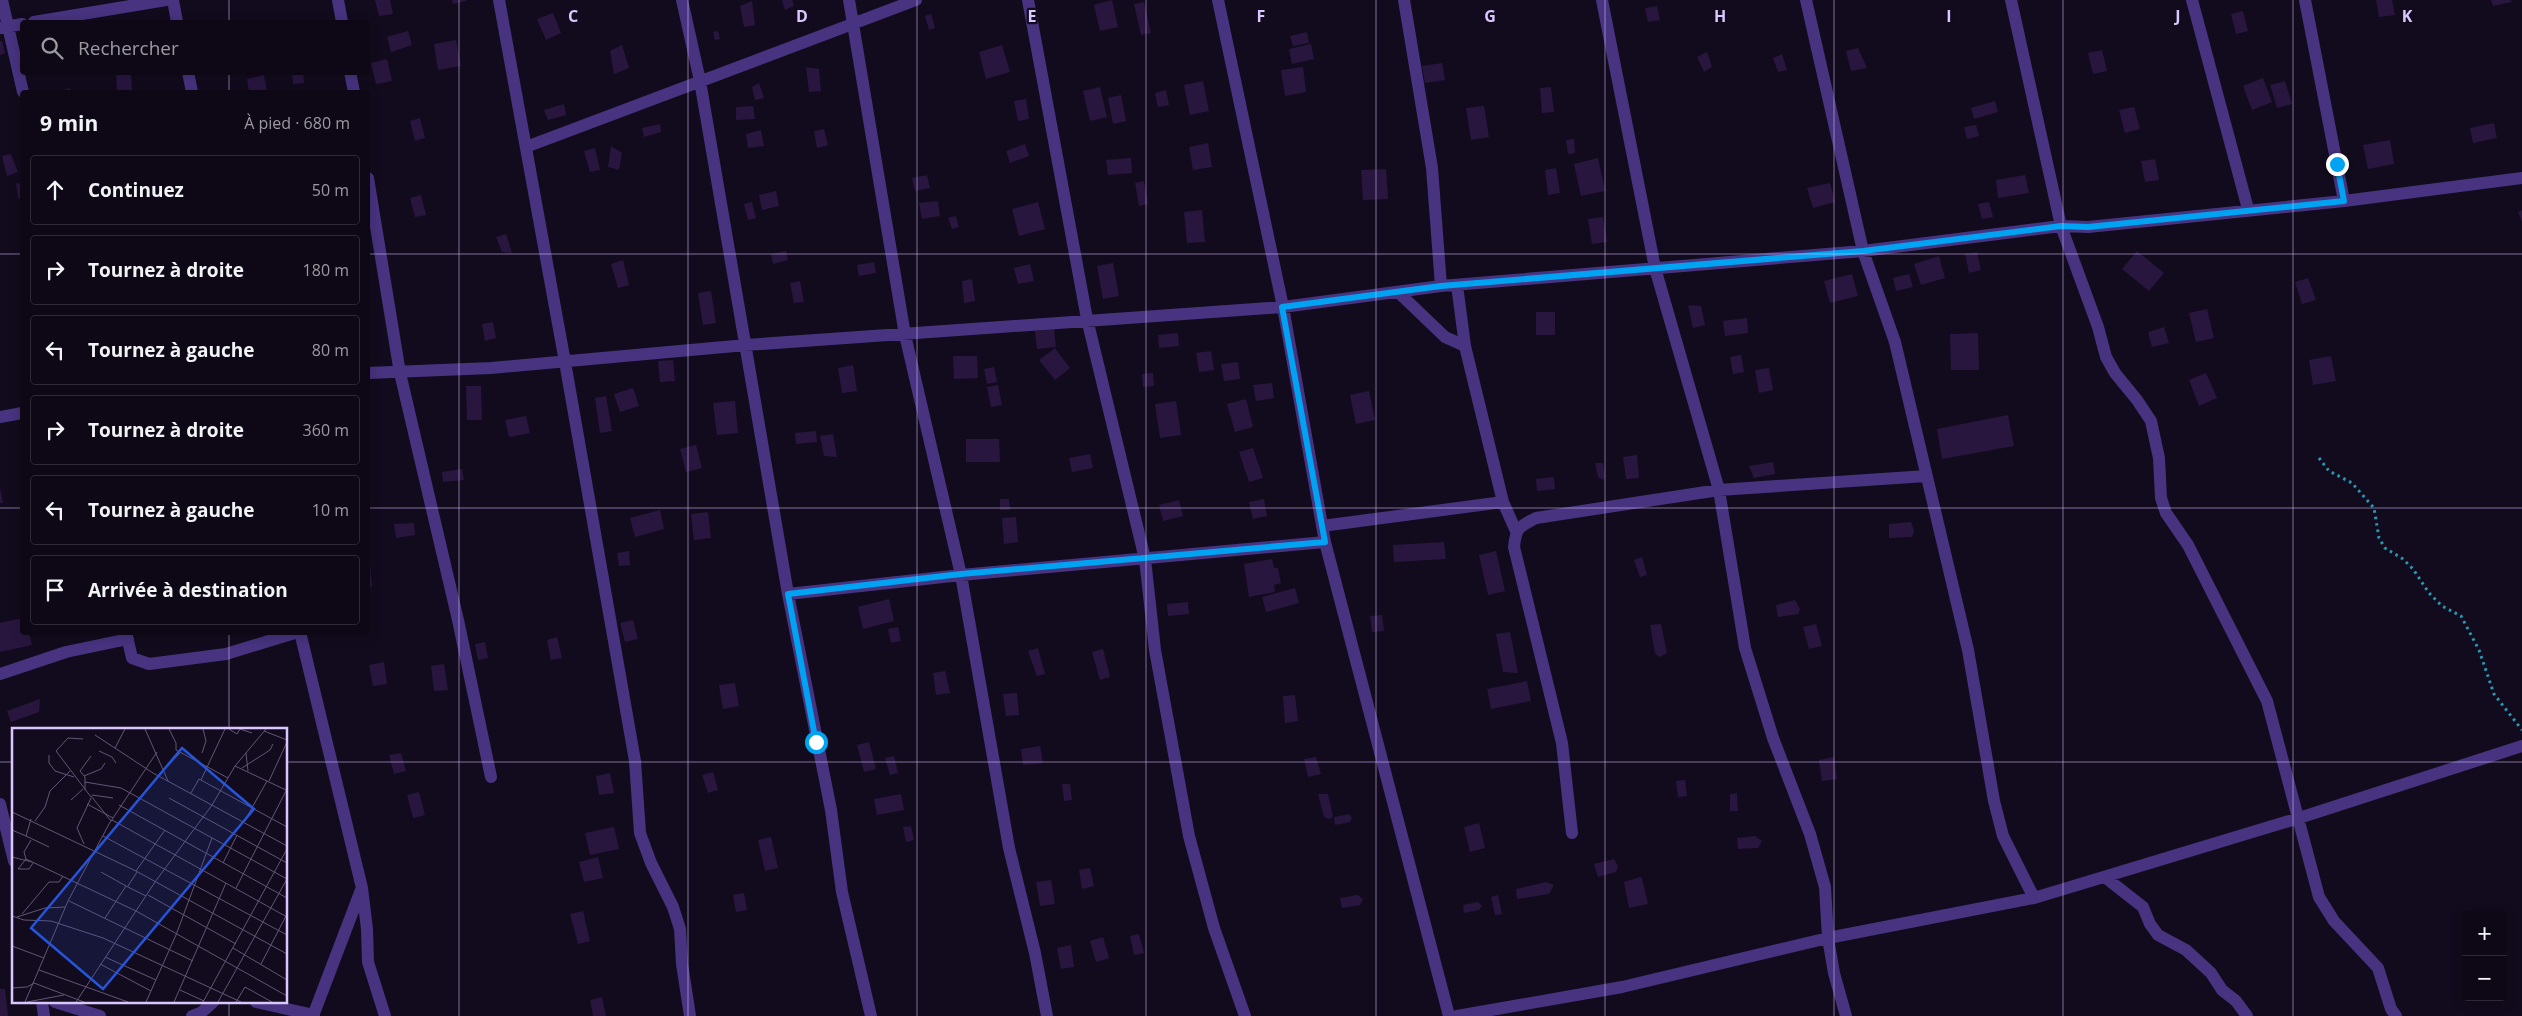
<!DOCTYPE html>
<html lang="fr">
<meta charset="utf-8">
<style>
body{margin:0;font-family:"Open Sans",sans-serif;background:#17111f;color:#f1f3f6}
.controls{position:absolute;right:15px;bottom:15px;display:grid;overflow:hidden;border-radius:5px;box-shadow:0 2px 12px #0003}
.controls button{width:45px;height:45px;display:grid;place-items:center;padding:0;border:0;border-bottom:1px solid #2e2935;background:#0e0816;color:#f1f3f6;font:25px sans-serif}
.stop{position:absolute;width:15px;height:15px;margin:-11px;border:4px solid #00a2f2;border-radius:50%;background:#fff}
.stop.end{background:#00a2f2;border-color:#fff;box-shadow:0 1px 5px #0008}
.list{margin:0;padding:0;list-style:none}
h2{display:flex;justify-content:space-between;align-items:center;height:65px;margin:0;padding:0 20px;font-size:21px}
h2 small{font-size:16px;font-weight:400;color:#9b9aa1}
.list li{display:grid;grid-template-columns:32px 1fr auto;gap:15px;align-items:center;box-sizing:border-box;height:70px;margin:0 10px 10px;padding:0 10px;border:1px solid #2e2935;border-radius:5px}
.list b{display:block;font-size:19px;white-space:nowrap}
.list em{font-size:16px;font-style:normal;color:#9b9aa1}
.icon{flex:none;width:28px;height:28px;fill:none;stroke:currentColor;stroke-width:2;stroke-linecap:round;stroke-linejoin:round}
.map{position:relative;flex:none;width:2522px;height:1016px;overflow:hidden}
.search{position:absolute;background:#0e0816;box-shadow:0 2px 12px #0003;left:20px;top:20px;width:350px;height:55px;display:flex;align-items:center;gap:12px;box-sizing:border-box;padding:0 18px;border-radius:5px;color:#9b9aa1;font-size:19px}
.panel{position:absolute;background:#0e0816;box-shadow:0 2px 12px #0003;left:20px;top:90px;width:350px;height:545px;border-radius:5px}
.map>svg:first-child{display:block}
.building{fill:#28163f}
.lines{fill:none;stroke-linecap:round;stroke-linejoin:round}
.path{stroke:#269bb4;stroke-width:3;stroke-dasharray:2.5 4;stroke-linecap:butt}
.minor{stroke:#47337f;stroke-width:12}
.route{stroke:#00a2f2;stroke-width:6}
.grid{fill:none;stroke:#dac7ff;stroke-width:1;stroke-opacity:0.55}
.inset-road{fill:none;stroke:#625677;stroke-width:1}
.view{fill:#2654da;fill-opacity:0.15;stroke:#2654da;stroke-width:2.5}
.inset-edge{fill:none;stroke:#dac7ff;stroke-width:2.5}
.grid-label{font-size:16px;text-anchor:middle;font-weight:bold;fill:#dac7ff;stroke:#120b1d;stroke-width:4.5;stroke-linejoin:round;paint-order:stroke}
</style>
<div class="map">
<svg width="2522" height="1016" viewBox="0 0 2522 1016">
<rect width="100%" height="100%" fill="#120b1d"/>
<path class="building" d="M375 0H390L393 14 379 16Z
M452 0H466V1L453 4Z
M782 0H792L794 6 785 10Z
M1112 0 1118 27 1100 31 1094 5Z
M2376 0H2392L2395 15 2379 17Z
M2491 0H2511L2512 2 2493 6Z
M752 1 755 25 744 27 740 6Z
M1144 2 1151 33 1141 35 1134 4Z
M1657 6 1660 20 1648 22 1645 8Z
M2243 11 2248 31 2236 34 2231 14Z
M553 13 561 33 546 40 537 19Z
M931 14 935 28 929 30 925 16Z
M408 31 412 45 391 52 387 37Z
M718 31 720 39 715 40 713 32Z
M1307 32 1309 43 1293 46 1290 36Z
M456 40 461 66 438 70 434 44Z
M0 41H2L5 53 0 55Z
M1311 44 1314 59 1292 64 1289 49Z
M622 45 629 68 614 74 610 51Z
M1002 45 1010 72 986 79 979 52Z
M1858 48 1867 68 1851 71 1846 51Z
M2102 50 2107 71 2093 74 2088 53Z
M1707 52 1712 67 1704 72 1697 57Z
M1782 54 1787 70 1778 72 1773 58Z
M387 59 392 81 376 84 371 63Z
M1442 63 1445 80 1425 83 1422 66Z
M806 67 819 69 821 91 809 92Z
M1303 67 1306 92 1285 96 1281 70Z
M116 72H131L132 92H117Z
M292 72H303L304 83 293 84Z
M264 75 267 92H249L247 79Z
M2263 78 2272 102 2252 110 2243 86Z
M1203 81 1209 111 1190 115 1184 85Z
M2285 81 2292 104 2277 108 2270 85Z
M759 83 764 98 755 100 752 87Z
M1100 87 1107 117 1090 121 1083 91Z
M1551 87 1554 112 1542 113 1540 88Z
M70 88V92H57Z
M1166 90 1169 105 1158 107 1155 93Z
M1121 95 1126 121 1113 124 1108 98Z
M1026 99 1029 119 1018 121 1014 101Z
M1995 101 1998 112 1974 119 1971 108Z
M564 104 566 115 548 120 544 110Z
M753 106 755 119 736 120V107Z
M1484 106 1489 137 1471 140 1466 108Z
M2134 107 2140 129 2125 133 2119 110Z
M420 118 425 138 415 141 410 121Z
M2494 123 2497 138 2473 143 2470 128Z
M660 124 661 132 644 137 642 128Z
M1976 125 1979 136 1967 139 1964 127Z
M824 129 828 145 817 148 814 131Z
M761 130 764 146 748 148 746 134Z
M1574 139 1575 153 1568 154 1566 140Z
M2390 140 2394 164 2368 169 2363 145Z
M1208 143 1212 167 1193 170 1189 147Z
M1025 144 1029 156 1010 163 1006 151Z
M611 146 622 153 619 170 608 167Z
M595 148 600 170 590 172 584 151Z
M11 154 18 172 7 176 2 156Z
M1131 158 1132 173 1108 175 1106 160Z
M1598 158 1605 191 1581 196 1574 164Z
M2155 159 2159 180 2145 182 2141 161Z
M1556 168 1560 193 1548 195 1545 170Z
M1386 169 1388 199 1363 200 1361 170Z
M927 175 930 188 915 191 912 178Z
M2025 175 2029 193 1998 198 1996 180Z
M1144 181 1148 204 1139 206 1135 183Z
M16 183 22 184V200L18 198Z
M1830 183 1835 202 1813 208 1807 188Z
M776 191 779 206 762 210 759 195Z
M421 195 426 215 415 217 410 198Z
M938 201 940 216 922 219 919 203Z
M752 202 756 218 748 220 744 204Z
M1038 202 1045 229 1019 236 1012 209Z
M1989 202 1993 217 1982 219 1978 204Z
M1202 210 1205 242 1187 243 1184 212Z
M2522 210V222L2518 212Z
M956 216 959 227 952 229 948 218Z
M1603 217 1607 242 1592 244 1588 219Z
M506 234 512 253 502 252 496 237Z
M786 251 788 260 773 264 771 254Z
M2137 251 2164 273 2149 291 2122 269Z
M1977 252 1981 270 1969 273 1965 254Z
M1939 256 1945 278 1921 285 1914 264Z
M623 260 629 285 618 288 611 264Z
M874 262 876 273 859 276 857 265Z
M1113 263 1119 296 1103 299 1097 266Z
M1030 264 1034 281 1018 284 1014 268Z
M1852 274 1858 296 1830 303 1824 281Z
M1909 274 1913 287 1896 291 1893 278Z
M2308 278 2316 300 2302 304 2295 282Z
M972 279 975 301 964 303 962 281Z
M800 281 804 302 794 303 790 283Z
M711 291 716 323 703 325 698 293Z
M1688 305 1701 306 1705 325 1693 328Z
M2207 309 2214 338 2196 342 2189 313Z
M1536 312H1555V335H1536Z
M1747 318 1748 333 1725 336 1723 321Z
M493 322 496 338 485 341 482 324Z
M2164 327 2169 343 2152 347 2148 332Z
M1054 329 1056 347 1037 349 1035 331Z
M1178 333 1179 346 1159 348 1158 335Z
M1978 333 1979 370H1951L1950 334Z
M1055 348 1070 368 1055 380 1039 360Z
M1211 351 1214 370 1199 372 1196 353Z
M1741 355 1744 372 1733 374 1730 357Z
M953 356H977L978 378 954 379Z
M2331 356 2336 381 2313 385 2309 360Z
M673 360 675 381 660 382 658 361Z
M1238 362 1240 379 1224 381 1221 364Z
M853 365 857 391 842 393 838 368Z
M994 367 997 382 987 384 984 369Z
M1769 368 1773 390 1759 393 1755 370Z
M1153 373 1154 386 1143 387 1142 374Z
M2206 373 2217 398 2199 406 2189 380Z
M1272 383 1274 398 1256 401 1253 385Z
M998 385 1002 405 991 407 987 387Z
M466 386H481L482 420H467Z
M633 388 639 406 620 412 614 394Z
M1369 391 1375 420 1356 424 1350 395Z
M606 396 612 431 600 433 595 398Z
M1246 399 1253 427 1235 432 1227 404Z
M735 401 738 433 717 435 713 403Z
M1176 401 1181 435 1160 438 1155 404Z
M2008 415 2014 446 1942 459 1937 429Z
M526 416 530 433 509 437 505 420Z
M816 431 817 442 796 444 795 433Z
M833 434 837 457 824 456 820 436Z
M966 439H999L1000 462H966Z
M696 445 702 468 686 472 680 449Z
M1253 448 1263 478 1249 482 1239 452Z
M1090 454 1093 468 1072 472 1069 458Z
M1637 455 1639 478 1626 479 1623 457Z
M1773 462 1775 474 1754 478 1749 466Z
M1595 463H1603L1605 477 1603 480 1598 477Z
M462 469 464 480 443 482 442 472Z
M1554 477 1555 489 1537 491 1536 479Z
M0 488 3 503H0Z
M1000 499H1009L1010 510H1000Z
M1264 499 1267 516 1253 519 1249 502Z
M1179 500 1183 516 1163 521 1159 505Z
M660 510 664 529 635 537 630 518Z
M708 512 711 538 694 540 691 514Z
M1016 517 1018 542 1004 544 1002 518Z
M1911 522 1914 531 1912 537 1889 538V524Z
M414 523 415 535 396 538 394 524Z
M1444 542 1446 559 1394 562 1393 545Z
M629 551 630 565 619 566 617 553Z
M1496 551 1505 591 1488 595 1479 555Z
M1642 557 1647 575 1640 577 1634 560Z
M1272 559 1274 568H1278L1281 583 1274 585 1275 592 1249 597 1244 564Z
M368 562H370L372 587H368Z
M1295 588 1299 603 1266 612 1262 597Z
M889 599 894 621 863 629 858 607Z
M1795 600 1800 609 1798 614 1778 617 1776 605Z
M1188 602 1189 614 1168 616 1167 604Z
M1382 615 1384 631 1372 632 1370 616Z
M22 618V632H29L32 645 0 652V623Z
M633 620 638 639 625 642 620 623Z
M1661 624 1667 653 1659 657 1655 653 1650 625Z
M1816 624 1822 646 1809 649 1803 627Z
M898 627 901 641 891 643 888 629Z
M1510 632 1518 673 1503 672 1496 634Z
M557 637 562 658 551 660 547 640Z
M485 642 488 658 478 660 475 644Z
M1038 648 1045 674 1037 676 1028 651Z
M1103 649 1110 677 1100 680 1092 652Z
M384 662 387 684 373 686 369 665Z
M444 664 448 690 434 691 431 666Z
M945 671 950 693 936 695 933 673Z
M1527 681 1531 701 1491 709 1487 689Z
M735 683 739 706 723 709 719 685Z
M1017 693 1019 715 1006 716 1003 694Z
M1295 695 1298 721 1285 723 1283 696Z
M40 699 39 712 11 722 7 711Z
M869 742 876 769 864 772 857 745Z
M1040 746 1043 763 1023 765 1021 749Z
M401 753 406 771 394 774 389 755Z
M894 756 898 773 890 775 885 758Z
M1316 757 1321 774 1308 777 1304 759Z
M1834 757 1837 779 1822 781 1819 760Z
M713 772 718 790 708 793 702 775Z
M610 773 614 793 599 795 596 776Z
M1685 780 1687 796 1678 797 1676 781Z
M1062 784H1070L1072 800 1064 801Z
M419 792 425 815 413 818 407 795Z
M1737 793 1738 811H1730V794Z
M901 794 904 810 877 815 874 799Z
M1318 794H1328L1333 816 1330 819 1324 817Z
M1349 814 1352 818 1350 822 1335 825 1334 817Z
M1479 823 1485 848 1470 852 1464 827Z
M911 826 914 840 906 842 903 827Z
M614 827 619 849 590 855 585 833Z
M1755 836 1762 841 1758 848 1738 849 1737 838Z
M771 837 778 868 765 871 758 840Z
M598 857 603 878 584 882 579 862Z
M1614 859 1618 866 1616 872 1598 877 1594 864Z
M1090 868 1094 886 1082 889 1079 870Z
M1640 877 1642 878 1648 904 1629 908 1624 882Z
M1051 880 1055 904 1040 906 1036 882Z
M1546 882 1554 885 1549 894 1517 899 1516 889Z
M744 893 747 910 736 912 733 895Z
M1358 895 1363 899 1360 905 1342 908 1340 898Z
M1498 895 1502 914 1495 915 1491 897Z
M1478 902 1482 906 1479 910 1464 913 1463 905Z
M583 911 590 941 578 944 570 914Z
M1139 934 1144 953 1134 955 1130 936Z
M1103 937 1109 958 1096 962 1090 941Z
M1071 945 1074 967 1061 969 1057 948Z
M0 989H5L8 1016H0Z
M602 997 606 1016H593L590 1000Z"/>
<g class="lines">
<path class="path" d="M2319 458 2329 471 2352 483 2374 508 2379 538 2385 548 2403 559 2413 569 2429 593 2442 606 2461 616 2479 650 2494 694 2522 730"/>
<path class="minor" d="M2 0 23 92
M173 0 177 22
M338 0 342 22
M499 0 565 362 635 761 640 833 651 863 673 907 680 929 682 964 690 1016
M682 0 700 81 788 594 831 810 842 892 871 1016
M849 0 905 335 961 575 1009 848 1035 953 1047 1016
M1028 0 1087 319 1145 559 1155 650 1189 836 1214 928 1245 1016
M1218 0 1283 307 1325 542 1449 1016
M1404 0 1432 168 1441 286
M1602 0 1655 268 1719 490 1745 648 1773 738 1810 834 1825 887 1828 938 1834 973 1846 1016
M1806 0 1863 251 1895 342 1968 650 1994 801 2003 836 2034 898
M2011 0 2061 226 2098 327 2106 357 2115 373 2137 400 2151 421 2159 458 2161 498 2166 513 2188 545 2267 701 2319 897 2334 921 2378 968 2391 1009 2396 1016
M2192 0 2248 209
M2305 0 2344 201
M34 22 166 0
M0 28 22 24
M188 72 192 92
M350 72 354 92
M526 147 916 0
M368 178 400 373 458 620 491 777
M1457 285 1465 346 1503 502 1516 531
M1398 292 1445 337 1465 346
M368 373 491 368 746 345 1283 307 1441 286 1863 251 2061 226 2088 227 2344 201 2522 178
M0 417 22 413
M1322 526 1503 502
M788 594 961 575 1325 542
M126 632 132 658 149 664 226 654 298 632
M300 632 362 888 367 929 368 962 385 1016
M0 674 66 652 128 639
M0 804 14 861
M1572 833 1562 743 1514 547C1516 527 1519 527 1536 518L1719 490 1926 476
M2106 878 2143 907 2150 924 2158 935 2186 950 2211 973 2222 990 2236 1001 2247 1016
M42 1002 44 1016
M55 1002 100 1016
M256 1002 314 1015
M192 1016 202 1012 213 1002
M313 1016 361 890
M1457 1016 1622 987 1828 938 2034 898 2299 818 2522 746"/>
</g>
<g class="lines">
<path class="route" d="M816 742 788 594 961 574 1325 542 1282 307 1441 286 1863 251 2061 226 2088 227 2344 201 2337 164"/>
</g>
<path class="grid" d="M229 0V22M459 0V1016M688 0V1016M917 0V1016M1146 0V1016M1376 0V1016M1605 0V1016M1834 0V1016M2063 0V1016M2293 0V1016M229 72V92M0 254H22M368 254H2522M0 508H22M368 508H2522M229 632V730M0 762H14M286 762H2522M229 1002V1016"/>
<g transform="translate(12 728)">
<rect width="275" height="275" fill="#120b1d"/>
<path class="inset-road" d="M133 1 156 53M157 1 164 15V22L216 50M217 1 225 6 228 1 240 5M252 3 275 12M83 7 141 45 275 118M71 11 56 10 44 23 79 69M103 20 113 1M87 23 100 29 104 35M190 25 194 13 191 1M234 25 236 43M37 27V35L43 43 62 49M223 38 274 62M230 40 258 22 261 16M151 43 168 25M72 48 89 41 93 35M189 52 213 1M257 53 275 14M73 54 109 60 275 151M73 62V49L68 43 79 28M179 65 187 51 275 99M80 67 101 70M79 68 99 93M157 70 275 135M59 72 71 61M75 76 101 90M107 77 275 170M0 84 124 143 275 226M19 91 14 108 37 119M100 92 275 189M23 93 33 79 38 63 58 43M232 94 255 53M0 102 14 108M91 108 275 207M19 112 12 124 14 131 124 183 275 268M72 116 65 100 79 70M0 129 20 134M14 131 6 141H17L21 135M211 135 225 107M124 143 153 102M89 144 114 158 93 190M114 158 134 168M116 158 125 144M224 160 274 63M136 167 224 216M57 173 181 233M10 186 37 154H47L51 148M0 188 12 192 39 193 91 210 229 274M5 189 33 180 53 179M0 218 32 230M221 220 275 252M93 229 144 252M88 236 139 263M249 236 275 186M27 242 116 274M0 260 15 259 22 255 72 274M168 262 192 273M13 274 56 173 97 96 145 24M15 274 52 267M64 274 143 154 200 77 223 38 254 1M134 274 164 207 200 110M162 274 214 155M191 274 275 121M206 274 275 151M224 274 233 259 260 274"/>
<path class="view" d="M170 20 242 81 91 261 19 200Z"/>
<rect width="275" height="275" class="inset-edge"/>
</g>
<g class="grid-label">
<text x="573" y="22">C</text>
<text x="802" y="22">D</text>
<text x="1032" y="22">E</text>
<text x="1261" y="22">F</text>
<text x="1490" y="22">G</text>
<text x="1720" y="22">H</text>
<text x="1949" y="22">I</text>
<text x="2178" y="22">J</text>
<text x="2407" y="22">K</text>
</g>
</svg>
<div class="controls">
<button>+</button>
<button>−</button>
</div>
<div class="stop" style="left:816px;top:742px"></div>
<div class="stop end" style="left:2337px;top:164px"></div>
<div class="search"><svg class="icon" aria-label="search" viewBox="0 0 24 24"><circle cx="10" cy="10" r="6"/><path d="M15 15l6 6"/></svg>Rechercher</div>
<section class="panel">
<h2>9 min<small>À pied · 680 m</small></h2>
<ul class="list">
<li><svg class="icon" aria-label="ahead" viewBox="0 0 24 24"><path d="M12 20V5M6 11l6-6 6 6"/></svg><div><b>Continuez</b></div><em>50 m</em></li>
<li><svg class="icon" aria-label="right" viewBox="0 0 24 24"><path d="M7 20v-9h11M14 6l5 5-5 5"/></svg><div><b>Tournez à droite</b></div><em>180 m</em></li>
<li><svg class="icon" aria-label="left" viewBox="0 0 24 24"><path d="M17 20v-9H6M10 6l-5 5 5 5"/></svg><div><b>Tournez à gauche</b></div><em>80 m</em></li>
<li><svg class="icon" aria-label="right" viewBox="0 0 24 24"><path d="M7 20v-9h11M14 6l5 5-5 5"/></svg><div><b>Tournez à droite</b></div><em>360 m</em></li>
<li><svg class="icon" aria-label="left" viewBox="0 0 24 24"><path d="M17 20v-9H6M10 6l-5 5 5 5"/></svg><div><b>Tournez à gauche</b></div><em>10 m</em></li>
<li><svg class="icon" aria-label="arrive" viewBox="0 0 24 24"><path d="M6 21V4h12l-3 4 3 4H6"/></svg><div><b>Arrivée à destination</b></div></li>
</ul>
</section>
</div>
